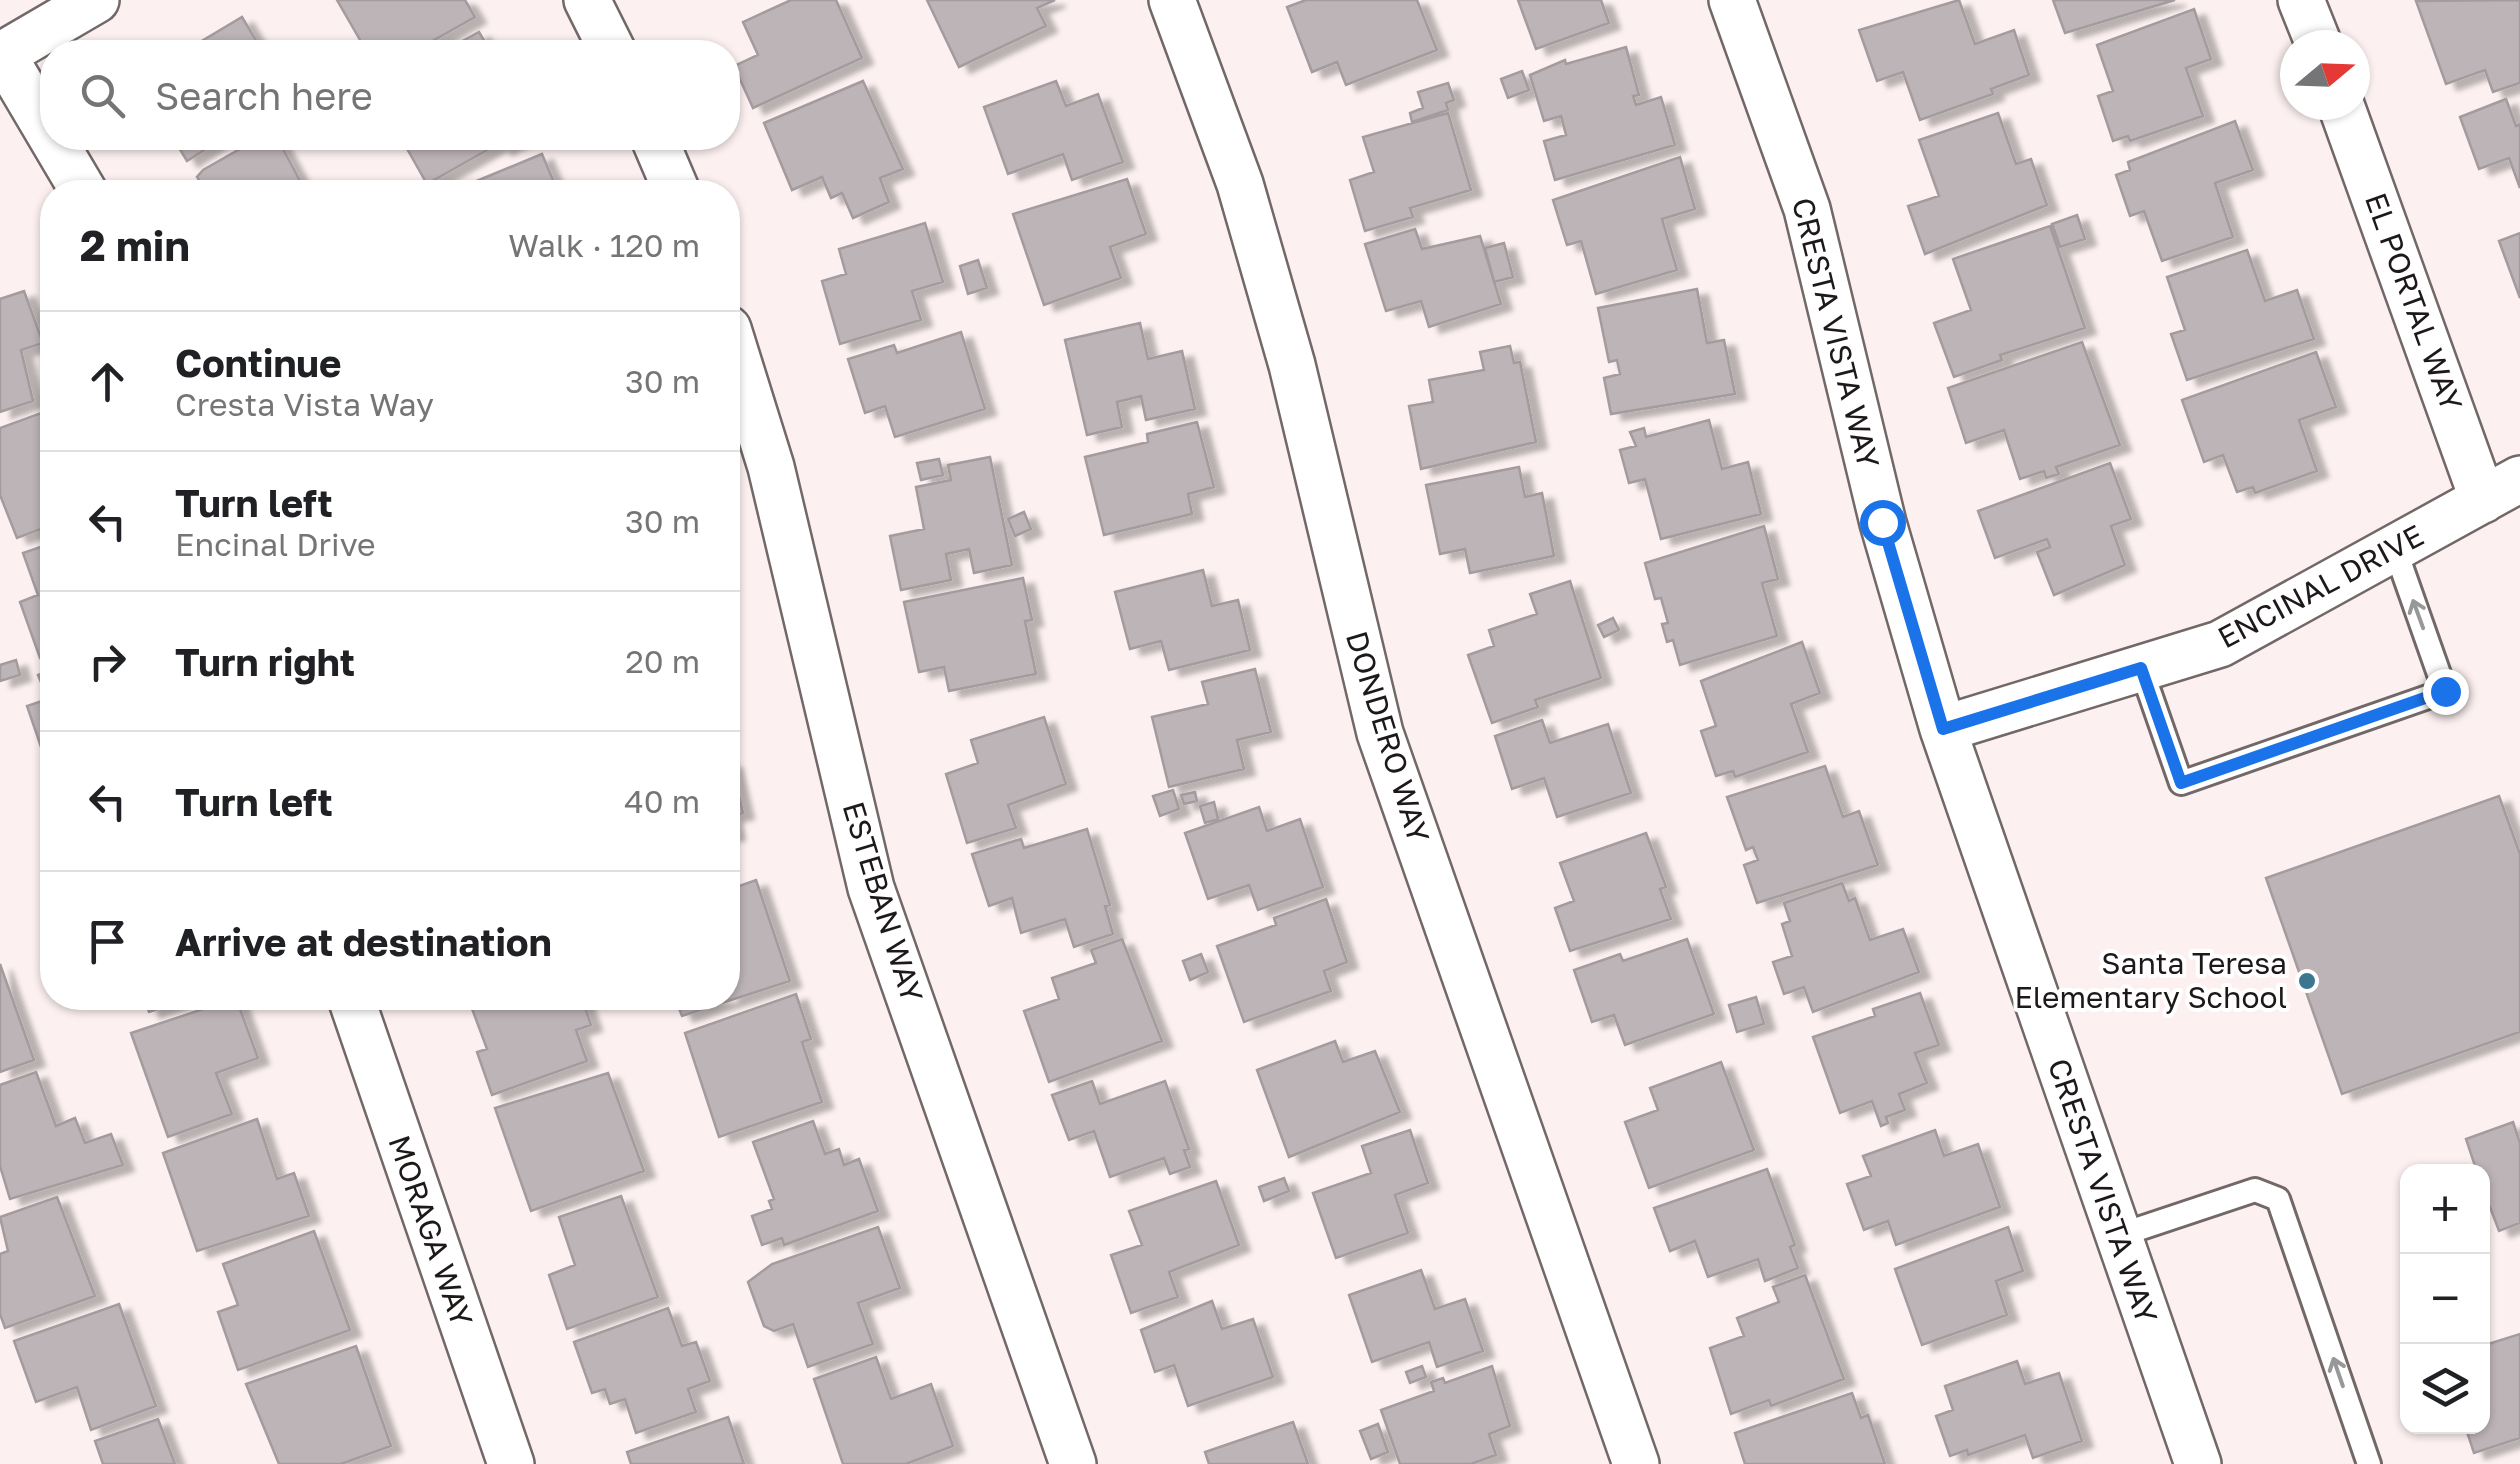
<!DOCTYPE html>
<meta charset="utf-8">
<style>
body{margin:0;font-family:"Golos Text",sans-serif;background:#f2f2f2;color:#202124}
.controls{position:absolute;right:30px;bottom:30px;display:grid;overflow:hidden;border-radius:20px;box-shadow:0 2px 8px #0004}
.controls button{width:90px;height:90px;display:grid;place-items:center;padding:0;border:0;border-bottom:2px solid #e0e0e0;background:#fff;color:#202124;font:50px sans-serif}
.compass{position:absolute;left:2280px;top:30px;width:90px;height:90px;border-radius:50%;background:#fff;box-shadow:0 2px 8px #0004;rotate:71deg}
.stop{position:absolute;width:30px;height:30px;margin:-22px;border:8px solid #1a73e8;border-radius:50%;background:#fff}
.stop.end{background:#1a73e8;border-color:#fff;box-shadow:0 2px 10px #0008}
.list{margin:0;padding:0;list-style:none}
h2{display:flex;justify-content:space-between;align-items:center;height:130px;margin:0;padding:0 40px;font-size:42px}
h2 small{font-size:32px;font-weight:400;color:#757577}
.list li{display:grid;grid-template-columns:65px 1fr auto;gap:30px;align-items:center;box-sizing:border-box;height:140px;padding:0 40px;border-top:2px solid #e0e0e0}
.list b{display:block;font-size:38px;white-space:nowrap}
.list p{margin:0;font-size:32px;white-space:nowrap;color:#757577}
.list em{font-size:32px;font-style:normal;color:#757577}
.icon{flex:none;width:55px;height:55px;fill:none;stroke:currentColor;stroke-width:2;stroke-linecap:round;stroke-linejoin:round}
.map{position:relative;flex:none;width:2520px;height:1464px;overflow:hidden}
.search{position:absolute;background:#fff;box-shadow:0 2px 8px #0004;left:40px;top:40px;width:700px;height:110px;display:flex;align-items:center;gap:25px;box-sizing:border-box;padding:0 35px;border-radius:40px;color:#757577;font-size:38px}
.panel{position:absolute;background:#fff;box-shadow:0 2px 8px #0004;left:40px;top:180px;width:700px;height:830px;border-radius:40px}
.map>svg:first-child{display:block}
.building{fill:#bdb4b7;stroke:#a49b9f;stroke-width:2.5;filter:url(#shadow)}
.lines{fill:none;stroke-linecap:round;stroke-linejoin:round}
.lane-casing{stroke:#716867;stroke-width:28}
.street-casing{stroke:#716867;stroke-width:50}
.lane{stroke:#fff;stroke-width:22}
.street{stroke:#fff;stroke-width:45}
.oneway{stroke:#999898}
.route{stroke:#1a73e8;stroke-width:12}
.poi-dot{fill:#3d7690;stroke:#fff;stroke-width:4}
.labels{text-anchor:middle;stroke-width:8;stroke-linejoin:round;paint-order:stroke}
.street-label{font-size:30px;fill:#1d1919;stroke:#fff}
.poi-label{font-size:30px;fill:#1d1919;stroke:#fff;text-anchor:end}
</style>
<div class="map">
<svg width="2520" height="1464" viewBox="0 0 2520 1464">
<defs>
<filter id="shadow"><feDropShadow dx="11" dy="6" stdDeviation="2.5" flood-color="#0004"/></filter>
</defs>
<rect width="100%" height="100%" fill="#fcf1f0"/>
<path class="building" d="M337 0H465L475 17 413 52H367Z
M836 0 862 58 753 108 734 66 758 55 743 22 791 0Z
M927 0H1055L1037 8 1046 26 959 67Z
M1306 0H1417L1437 50 1346 85 1337 62 1312 72 1287 7Z
M1518 0H1601L1609 23 1536 49Z
M1959 0 1975 44 2014 30 2029 75 1991 89 1993 94 1920 120 1903 72 1877 81 1859 30Z
M2053 0H2175L2065 33Z
M2520 0V83L2493 92 2485 70 2446 84 2416 1Z
M2194 9 2211 59 2186 68 2203 116 2130 141 2128 136 2113 141 2098 96 2113 91 2097 45Z
M242 17 263 52H186L185 51Z
M479 32 491 52H442Z
M1626 47 1639 95 1633 96 1636 105 1661 97 1675 145 1555 180 1544 141 1566 135 1561 116 1544 121 1530 75 1565 60 1566 64Z
M1522 71 1529 90 1508 98 1501 79Z
M863 81 903 169 880 178 889 202 853 218 842 193 831 198 822 177 792 190 764 123Z
M1056 81 1066 106 1098 94 1123 162 1072 180 1063 154 1008 174 984 107Z
M1448 83 1454 100 1446 103 1448 110 1412 122 1410 113 1423 108 1418 92Z
M2506 99 2516 126 2520 124V188L2509 158 2479 169 2460 117Z
M1448 113 1471 190 1410 208 1413 217 1365 231 1350 180 1374 172 1363 137Z
M1998 113 2016 164 2031 159 2047 205 1925 254 1908 206 1939 196 1919 140Z
M2235 121 2253 170 2215 183 2233 237 2162 261 2144 211 2130 216 2116 175 2130 170 2128 162Z
M173 138H223L187 161Z
M259 138H277L306 192H206L197 177 203 170Z
M401 138H517L519 140 501 149 498 144 427 184Z
M542 154 558 192H450Z
M1680 157 1695 209 1662 219 1677 270 1596 294 1581 241 1567 245 1553 200Z
M1127 179 1146 234 1110 247 1121 278 1044 305 1013 214Z
M2077 215 2085 239 2060 247 2052 224Z
M925 223 943 282 912 291 921 320 840 344 822 281 846 274 839 249Z
M2050 226 2085 328 2000 355 2002 360 1954 377 1934 323 1971 310 1953 259Z
M1415 229 1422 249 1480 236 1501 304 1429 327 1421 301 1386 311 1365 244Z
M2520 233V298L2499 241Z
M1504 243 1513 277 1494 282 1485 248Z
M2247 250 2265 301 2297 290 2314 339 2187 380 2171 334 2185 330 2167 277Z
M978 260 987 288 968 294 960 266Z
M1697 289 1707 343 1724 340 1735 394 1611 414 1604 378 1620 374 1617 360 1609 362 1598 308Z
M24 291 43 343 21 350 33 401 0 412V299Z
M1140 323 1148 359 1182 351 1195 409 1146 420 1141 396 1117 402 1122 427 1087 435 1065 340Z
M961 332 985 409 895 437 885 406 865 413 848 359 894 345 897 353Z
M2082 342 2120 445 2056 467 2059 474 2046 478 2044 471 2020 479 2004 430 1966 443 1948 388Z
M1510 346 1514 363 1520 362 1536 442 1421 469 1409 406 1433 402 1429 380 1484 370 1480 352Z
M2316 352 2336 407 2299 420 2317 471 2255 493 2253 487 2237 492 2223 455 2204 462 2182 400Z
M52 409V525L17 538 0 495V428Z
M1709 420 1722 469 1748 462 1761 514 1661 539 1645 479 1629 483 1620 450 1636 446 1630 432 1644 428 1646 437Z
M1197 422 1214 487 1188 494 1192 514 1104 535 1085 457 1148 442 1147 434Z
M990 457 1012 565 974 573 969 549 946 554 951 580 901 590 890 536 924 529 916 487 951 480 948 465Z
M939 459 943 475 921 480 917 463Z
M2110 463 2131 519 2111 526 2125 565 2054 595 2037 552 2050 547 2047 539 1995 558 1978 511Z
M1519 467 1525 497 1542 493 1554 556 1470 573 1465 549 1440 554 1426 485Z
M1024 512 1031 529 1015 536 1008 519Z
M1764 526 1778 579 1762 583 1777 636 1680 665 1673 640 1667 642 1662 624 1668 623 1661 598 1655 599 1645 563Z
M52 543V654L40 658 20 602 38 595 23 553Z
M1203 570 1212 606 1238 600 1250 650 1169 670 1161 641 1130 649 1115 592Z
M1023 578 1032 620 1025 621 1036 674 949 691 944 667 919 672 904 602Z
M1570 581 1601 678 1535 700 1538 707 1492 723 1468 655 1494 646 1489 630 1537 614 1530 594Z
M1613 618 1619 630 1604 637 1598 625Z
M1802 642 1820 693 1791 704 1808 752 1735 777 1733 771 1716 776 1701 731 1716 726 1701 681Z
M16 660 20 675 0 681V665Z
M1255 669 1271 732 1237 740 1244 769 1169 787 1152 717 1208 704 1202 682Z
M52 670V743L41 747 27 706 48 699 38 675Z
M1044 717 1066 784 1008 805 1016 828 967 843 946 774 978 763 971 740Z
M1542 720 1550 743 1608 724 1631 793 1557 817 1544 778 1512 789 1495 736Z
M728 762H731L743 813 730 816 734 834 728 835Z
M1825 766 1843 817 1859 811 1878 865 1757 903 1744 865 1758 860 1753 847 1746 850 1727 797Z
M1173 790 1179 809 1160 816 1153 796Z
M1195 792 1197 801 1184 804 1181 795Z
M2499 796 2520 854V1032L2342 1094 2266 878Z
M1214 802 1218 819 1205 823 1200 806Z
M1259 807 1267 831 1300 819 1323 887 1258 910 1249 885 1208 899 1185 833Z
M1087 829 1110 905 1105 906 1113 934 1074 947 1065 919 1021 933 1012 898 989 906 972 854 1021 839 1024 848Z
M1646 833 1666 887 1660 889 1671 919 1570 951 1555 908 1574 901 1560 863Z
M756 880 790 981 682 1016 675 998H728V890Z
M1842 883 1849 901 1855 898 1870 940 1903 929 1919 972 1813 1012 1804 987 1784 994 1773 962 1792 956 1782 924 1790 921 1784 903Z
M1326 899 1347 962 1324 971 1331 991 1244 1022 1217 946 1276 925 1274 918Z
M1122 939 1162 1041 1049 1082 1024 1011 1059 999 1052 978 1096 963 1091 950Z
M1687 939 1714 1014 1625 1045 1614 1015 1592 1022 1574 970 1620 954 1623 961Z
M1201 954 1208 972 1190 980 1183 961Z
M0 964 34 1060 0 1072Z
M1920 993 1939 1045 1915 1053 1927 1083 1899 1094 1905 1110 1886 1117 1888 1123 1881 1126 1872 1101 1840 1113 1813 1037 1875 1016 1873 1009Z
M796 994 811 1039 802 1042 822 1102 719 1137 685 1033Z
M1756 997 1764 1024 1737 1032 1729 1005Z
M144 998H191L149 1012Z
M236 998 258 1058 216 1073 232 1114 168 1137 131 1033Z
M468 998H582L591 1025 576 1030 587 1061 492 1095 477 1052 487 1049Z
M1335 1041 1343 1062 1375 1051 1400 1112 1289 1157 1257 1070Z
M1721 1062 1754 1150 1649 1188 1625 1122 1658 1110 1650 1088Z
M36 1072 56 1126 75 1118 85 1143 111 1134 123 1165 10 1199 0 1166V1085Z
M608 1073 644 1171 531 1211 495 1108Z
M1092 1081 1100 1104 1165 1081 1189 1149 1184 1150 1190 1167 1170 1174 1164 1158 1110 1177 1094 1131 1069 1140 1052 1095Z
M257 1119 277 1179 294 1173 309 1216 197 1251 163 1153Z
M813 1121 825 1154 839 1149 844 1165 859 1159 878 1211 784 1245 782 1238 762 1245 752 1216 772 1209 769 1201 774 1199 753 1142Z
M2513 1122 2520 1143V1223L2499 1231 2482 1186V1172H2477L2466 1139Z
M1410 1130 1428 1183 1395 1195 1408 1233 1336 1258 1313 1193 1371 1173 1362 1146Z
M1935 1130 1944 1156 1978 1144 2000 1207 1896 1245 1888 1221 1864 1230 1847 1184 1871 1176 1863 1156Z
M1767 1169 1795 1245 1790 1247 1798 1268 1765 1281 1758 1259 1708 1277 1695 1241 1670 1251 1654 1208Z
M1284 1178 1289 1191 1264 1201 1259 1187Z
M1216 1181 1239 1245 1169 1272 1178 1297 1131 1313 1111 1255 1142 1245 1129 1211Z
M621 1196 658 1297 567 1329 549 1275 575 1265 559 1217Z
M57 1197 95 1296 5 1328 0 1314V1254L8 1251 0 1217Z
M878 1227 900 1288 858 1303 873 1344 808 1367 793 1324 774 1331 764 1326 748 1282 772 1264Z
M2008 1227 2023 1271 1996 1281 2007 1315 1922 1345 1895 1269Z
M314 1231 350 1330 238 1370 218 1312 238 1305 223 1264Z
M1421 1270 1435 1309 1465 1299 1483 1351 1437 1367 1429 1342 1372 1362 1349 1295Z
M1805 1275 1844 1379 1771 1406 1769 1400 1731 1414 1710 1348 1744 1336 1737 1318 1779 1302 1773 1287Z
M1212 1301 1222 1329 1253 1319 1273 1377 1188 1406 1174 1365 1155 1372 1141 1330Z
M119 1304 156 1406 91 1430 77 1387 36 1402 14 1341Z
M668 1308 682 1346 696 1342 710 1381 688 1389 696 1412 636 1433 625 1399 610 1404 605 1389 592 1393 574 1342Z
M2520 1334V1438L2474 1453 2465 1426H2482V1346Z
M356 1346 391 1446 341 1464H279L246 1384Z
M876 1357 891 1399 931 1384 953 1446 906 1464H843L814 1379Z
M2017 1361 2025 1384 2059 1373 2082 1441 2033 1458 2025 1435 1968 1455 1967 1450 1950 1456 1936 1416 1953 1410 1945 1386Z
M1422 1366 1426 1377 1410 1383 1406 1372Z
M1492 1366 1510 1426 1489 1434 1496 1455 1471 1464H1400L1381 1410 1434 1391 1431 1382 1443 1378 1445 1383Z
M1852 1393 1861 1418 1868 1415 1885 1464H1745L1735 1433Z
M728 1417 744 1464H631L627 1452Z
M158 1419 175 1464H103L95 1441Z
M1293 1422 1308 1464H1209L1205 1452Z
M1378 1424 1388 1452 1371 1459 1360 1431Z"/>
<g class="lines">
<g class="lane-casing">
<path id="lane" d="M2141 668 2181 783 2445 691 2395 549
M2117 1236 2255 1190 2278 1199 2369 1464"/>
</g>
<g class="street-casing">
<path id="street" d="M587 0 613 52
M1172 0 1240 184 1292 365 1380 733 1636 1464
M1732 0 1807 209 1883 523 1943 729 2198 1464
M2301 0 2319 45
M3 55 84 192
M0 56 96 0
M2341 105 2483 500
M654 138 677 192
M728 329 771 467 871 888 1073 1464
M1943 729 2220 644 2520 479
M351 998 511 1464"/>
</g>
<use href="#lane" class="lane"/>
<use href="#street" class="street"/>
</g>
<defs><path id="oneway-shaft" d="M-6 0H5M1.5-3L5.5 0L1.5 3" fill="none" stroke-width="1.6" stroke-linecap="round" stroke-linejoin="round" transform="scale(2.5)"/></defs>
<g class="oneway">
<use href="#oneway-shaft" transform="translate(2418 614) rotate(-110)"/>
<use href="#oneway-shaft" transform="translate(2338 1372) rotate(-109)"/>
</g>
<g class="lines">
<path class="route" d="M1882 522 1943 729 2141 668 2181 783 2445 691"/>
</g>
<circle class="poi-dot" cx="2307" cy="981" r="10"/>
<g class="labels">
<g class="street-label">
<text transform="translate(2413 302) rotate(70)" y="10">EL PORTAL WAY</text>
<text transform="translate(1835 333) rotate(76)" y="10">CRESTA VISTA WAY</text>
<text transform="translate(2321 587) rotate(-28)" y="10">ENCINAL DRIVE</text>
<text transform="translate(1387 737) rotate(73)" y="10">DONDERO WAY</text>
<text transform="translate(882 902) rotate(73)" y="10">ESTEBAN WAY</text>
<text transform="translate(2102 1191) rotate(71)" y="10">CRESTA VISTA WAY</text>
<text transform="translate(430 1231) rotate(71)" y="10">MORAGA WAY</text>
</g>
<g class="poi-label">
<text x="2287" y="974">Santa Teresa<tspan x="2287" dy="34">Elementary School</tspan></text>
</g>
</g>
</svg>
<div class="controls">
<button>+</button>
<button>−</button>
<button><svg class="icon" aria-label="layers" viewBox="0 0 24 24"><path d="M12 4l9 5-9 5-9-5zM3 14l9 5 9-5"/></svg></button>
</div>
<svg class="compass" viewBox="-18 -18 36 36"><path d="M0-13l5 13h-10z" fill="#e53935"/><path d="M0 13l5-13h-10z" fill="#757577"/></svg>
<div class="stop" style="left:1882px;top:522px"></div>
<div class="stop end" style="left:2445px;top:691px"></div>
<div class="search"><svg class="icon" aria-label="search" viewBox="0 0 24 24"><circle cx="10" cy="10" r="6"/><path d="M15 15l6 6"/></svg>Search here</div>
<section class="panel">
<h2>2 min<small>Walk · 120 m</small></h2>
<ul class="list">
<li><svg class="icon" aria-label="ahead" viewBox="0 0 24 24"><path d="M12 20V5M6 11l6-6 6 6"/></svg><div><b>Continue</b><p>Cresta Vista Way</p></div><em>30 m</em></li>
<li><svg class="icon" aria-label="left" viewBox="0 0 24 24"><path d="M17 20v-9H6M10 6l-5 5 5 5"/></svg><div><b>Turn left</b><p>Encinal Drive</p></div><em>30 m</em></li>
<li><svg class="icon" aria-label="right" viewBox="0 0 24 24"><path d="M7 20v-9h11M14 6l5 5-5 5"/></svg><div><b>Turn right</b></div><em>20 m</em></li>
<li><svg class="icon" aria-label="left" viewBox="0 0 24 24"><path d="M17 20v-9H6M10 6l-5 5 5 5"/></svg><div><b>Turn left</b></div><em>40 m</em></li>
<li><svg class="icon" aria-label="arrive" viewBox="0 0 24 24"><path d="M6 21V4h12l-3 4 3 4H6"/></svg><div><b>Arrive at destination</b></div></li>
</ul>
</section>
</div>
